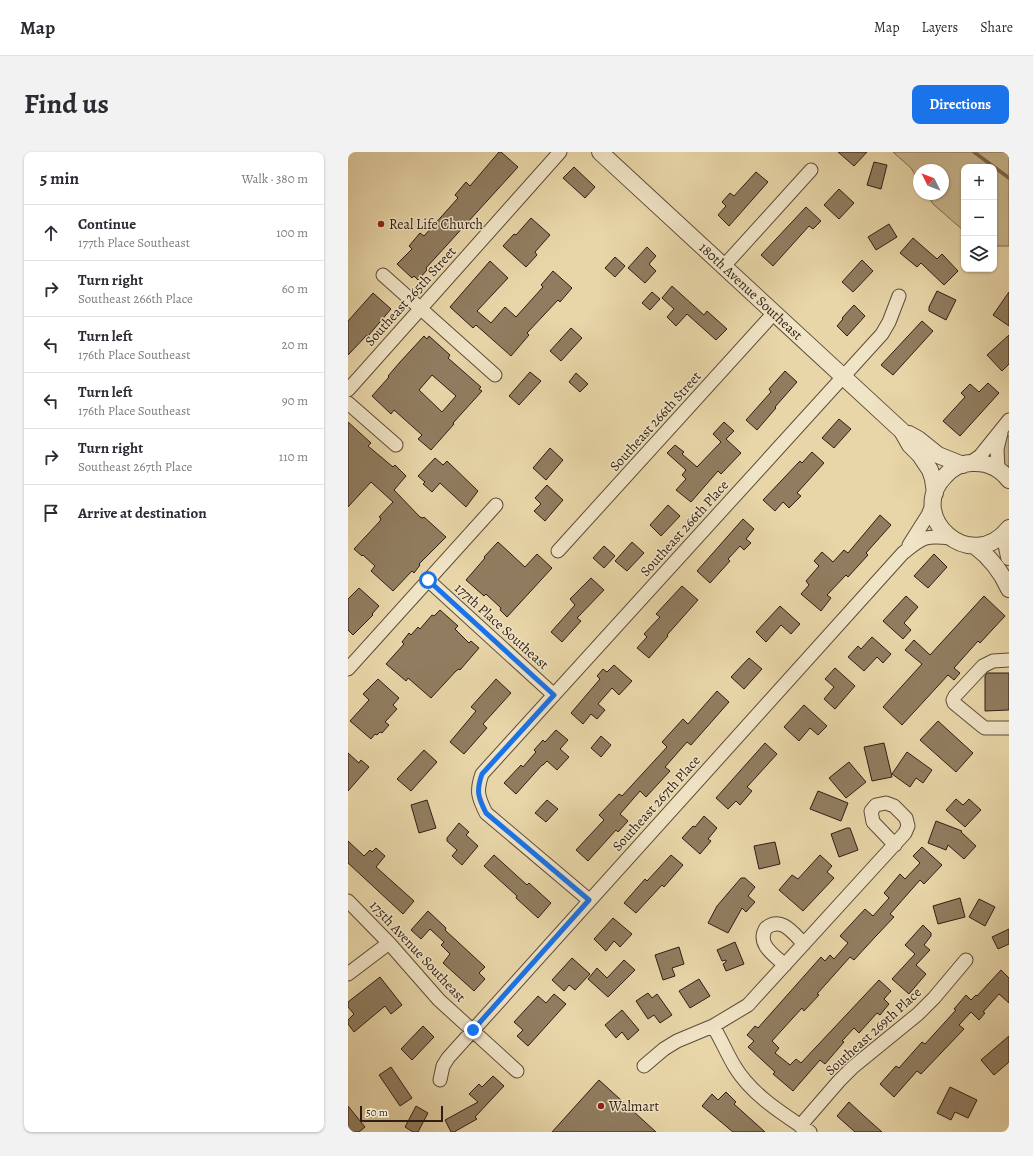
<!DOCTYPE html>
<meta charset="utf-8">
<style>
body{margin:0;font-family:Alegreya,serif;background:#f2f2f3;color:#2b2b33}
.controls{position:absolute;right:12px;top:12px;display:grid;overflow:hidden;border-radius:8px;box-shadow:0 1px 3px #0004}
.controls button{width:36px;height:36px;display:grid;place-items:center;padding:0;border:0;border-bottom:1px solid #e1e1e2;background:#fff;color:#2b2b33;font:20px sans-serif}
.compass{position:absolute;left:565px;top:12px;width:36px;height:36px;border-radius:50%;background:#fff;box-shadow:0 1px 3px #0004;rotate:312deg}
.scale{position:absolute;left:12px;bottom:10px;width:83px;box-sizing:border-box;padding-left:4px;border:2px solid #301d13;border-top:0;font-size:11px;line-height:14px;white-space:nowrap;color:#301d13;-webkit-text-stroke:3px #f0e4c6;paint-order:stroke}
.stop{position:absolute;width:12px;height:12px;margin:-9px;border:3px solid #1a73e8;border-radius:50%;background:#fff}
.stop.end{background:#1a73e8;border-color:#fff;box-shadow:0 1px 4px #0008}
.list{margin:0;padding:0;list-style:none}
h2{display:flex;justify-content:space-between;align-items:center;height:52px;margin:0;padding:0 16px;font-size:17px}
h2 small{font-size:13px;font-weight:400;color:#7c7c81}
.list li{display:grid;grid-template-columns:26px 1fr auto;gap:12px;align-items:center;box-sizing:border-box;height:56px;padding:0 16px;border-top:1px solid #e1e1e2}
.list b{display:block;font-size:15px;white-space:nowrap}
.list p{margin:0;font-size:13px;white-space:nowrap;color:#7c7c81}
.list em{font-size:13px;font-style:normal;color:#7c7c81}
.icon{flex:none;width:22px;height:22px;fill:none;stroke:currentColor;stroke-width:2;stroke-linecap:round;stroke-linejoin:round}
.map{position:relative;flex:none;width:661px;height:980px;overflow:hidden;border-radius:8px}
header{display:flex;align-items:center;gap:24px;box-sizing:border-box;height:56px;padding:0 20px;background:#fff;border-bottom:1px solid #e1e1e2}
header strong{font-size:19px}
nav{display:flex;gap:22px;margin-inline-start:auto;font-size:14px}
.intro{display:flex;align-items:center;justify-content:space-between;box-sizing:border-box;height:96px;padding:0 24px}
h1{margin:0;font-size:28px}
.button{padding:10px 18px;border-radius:8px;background:#1a73e8;color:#fff;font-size:14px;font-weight:700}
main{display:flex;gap:24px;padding:0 24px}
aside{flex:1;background:#fff;border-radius:8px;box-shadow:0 1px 3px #0004}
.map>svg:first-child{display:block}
.green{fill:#c9b78f;stroke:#7c6a51}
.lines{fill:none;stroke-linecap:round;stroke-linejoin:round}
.stream{stroke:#79664e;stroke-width:3.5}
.building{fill:#907d60;stroke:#301d13;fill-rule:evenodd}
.minor-casing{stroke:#5e4b38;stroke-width:15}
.tertiary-casing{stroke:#5e4b38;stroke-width:18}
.minor{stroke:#f0e4c6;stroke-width:13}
.tertiary{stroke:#f0e4c6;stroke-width:16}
.route{stroke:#1a73e8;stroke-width:5}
.poi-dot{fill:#8f2418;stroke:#f0e4c6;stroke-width:1.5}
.labels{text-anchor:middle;stroke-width:3;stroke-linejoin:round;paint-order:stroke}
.poi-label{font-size:14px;fill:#301d13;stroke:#f0e4c6;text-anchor:start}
.street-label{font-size:14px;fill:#301d13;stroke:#f0e4c6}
</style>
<header>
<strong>Map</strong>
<nav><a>Map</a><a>Layers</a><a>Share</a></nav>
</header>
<div class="intro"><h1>Find us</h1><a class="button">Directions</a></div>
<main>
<aside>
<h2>5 min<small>Walk · 380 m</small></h2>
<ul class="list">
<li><svg class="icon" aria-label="ahead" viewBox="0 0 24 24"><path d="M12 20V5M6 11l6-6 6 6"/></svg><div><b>Continue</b><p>177th Place Southeast</p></div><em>100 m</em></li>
<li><svg class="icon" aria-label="right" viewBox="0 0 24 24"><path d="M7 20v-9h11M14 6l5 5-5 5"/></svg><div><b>Turn right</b><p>Southeast 266th Place</p></div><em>60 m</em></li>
<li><svg class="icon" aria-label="left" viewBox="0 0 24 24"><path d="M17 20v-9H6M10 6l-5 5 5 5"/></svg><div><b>Turn left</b><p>176th Place Southeast</p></div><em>20 m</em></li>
<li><svg class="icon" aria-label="left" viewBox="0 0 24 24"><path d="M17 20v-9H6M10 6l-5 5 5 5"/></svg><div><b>Turn left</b><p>176th Place Southeast</p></div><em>90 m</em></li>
<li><svg class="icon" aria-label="right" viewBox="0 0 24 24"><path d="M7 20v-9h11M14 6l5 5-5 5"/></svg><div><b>Turn right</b><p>Southeast 267th Place</p></div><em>110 m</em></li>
<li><svg class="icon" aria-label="arrive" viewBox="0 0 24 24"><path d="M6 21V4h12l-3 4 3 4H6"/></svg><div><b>Arrive at destination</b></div></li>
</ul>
</aside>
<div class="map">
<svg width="661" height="980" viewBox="0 0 661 980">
<rect width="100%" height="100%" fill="#e8d6a8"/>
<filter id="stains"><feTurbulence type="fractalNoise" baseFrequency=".005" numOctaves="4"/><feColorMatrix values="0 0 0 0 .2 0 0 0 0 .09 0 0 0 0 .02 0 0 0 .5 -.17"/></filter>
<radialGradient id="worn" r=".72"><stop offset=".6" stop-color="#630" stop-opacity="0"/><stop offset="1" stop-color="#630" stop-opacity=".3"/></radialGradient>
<path class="green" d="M545 0H661V94H646V15H616V79L585 52 579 42H595V18H571V29L563 16Z
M661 283V319C652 306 652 296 661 283Z"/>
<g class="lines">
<path class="stream" d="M626 0 661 26"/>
</g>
<path class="building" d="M151 0H153L170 15 78 116 79 118 70 128 66 124 64 126 49 112 64 97 61 94 72 81 76 84 110 46 107 43 118 30 122 34Z
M490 0H519L506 14Z
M526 10 539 13 533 37 519 33Z
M226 15 247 35 237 46 215 26Z
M408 20 420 30 381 74 370 63 378 54 374 50 382 41 386 44Z
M491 37 506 51 491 67 476 53Z
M458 55 473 69 465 77 461 74 425 114 413 103Z
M183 66 202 83 187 100 189 103 178 115 155 94 166 82 168 83Z
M541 72 549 85 528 98 520 85Z
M565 86 589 107 594 102 610 119 596 133 573 111 569 115 552 101Z
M299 95 308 104 301 112 308 119 297 131 280 116Z
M267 105 277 114 267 125 257 116Z
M514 108 525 119 505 140 494 130Z
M142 109 160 126 129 159 143 171 157 155 168 165 195 135 193 133 205 119 224 136 212 150 210 148 179 181 181 183 163 204 128 173 125 176 102 155Z
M324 134 356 163 359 159 379 177 368 188 339 162 328 174 319 165 326 157 314 146Z
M589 139 608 148 598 168 581 159V155Z
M304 140 312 147 302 158 294 151Z
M661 140V174L645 163Z
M25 141 43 157 20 184 19 183 0 203V169Z
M506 153 517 164 499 184 489 174 495 167 494 166Z
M574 169 585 179 545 223 533 213Z
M223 176 234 186 213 209 202 199Z
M661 183V212L654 219 639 203Z
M76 184 79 187 81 184 102 203 100 206 133 235 131 237 134 239 105 271 106 272 83 298 70 287 74 283 46 258 43 262 24 244 41 225 40 224 52 210ZM84 223 108 244 94 260 71 238Z
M437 219 449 230 427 255 428 256 409 278 398 268 423 240 421 237Z
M182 220 193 229 171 253 161 244Z
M228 221 240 232 232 240 221 230Z
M640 231 651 241 612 284 595 269 617 245 613 241 622 232 631 240Z
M491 267 503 277 486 296 474 286Z
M0 270 23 291 20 294 45 315 47 313 58 324 46 338 72 365 75 366 76 365 98 385 71 412 72 413 66 421 64 419 45 439 23 419 27 414 15 403 14 404 6 397 32 369 33 366 31 365 45 350 23 330 0 355Z
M376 270 386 279 378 287 393 301 373 322 370 319 343 350 328 338 338 327 334 323 338 318 319 301 327 293 336 300 334 302 349 315 373 290 365 282Z
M202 296 215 308 198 328 185 316Z
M464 300 476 311 449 341 453 344 441 356 435 350 427 359 415 348 452 309 454 311Z
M87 306 95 313 99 309 130 339 118 355 92 331 84 340 75 332 77 330 70 324Z
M199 333 215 348 197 369 186 359 193 352 187 346Z
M320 353 332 364 313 384 302 373Z
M532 363 543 373 518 401 520 403 500 425 498 423 479 443 483 446 473 459 453 442 461 433 458 429 471 414 466 409 474 400 485 410 496 398 500 401Z
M395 367 406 377 398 387 403 391 396 398 392 394 380 407 382 409 362 431 349 419Z
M150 390 177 415 189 402 204 416 159 465 152 458 153 456 138 442 136 444 118 428 137 406 136 405Z
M284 390 296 401 279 419 267 409Z
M256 394 267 404 256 416 245 406Z
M586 402 599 415 580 436 566 424Z
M243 426 256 438 229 466 233 469 214 490 203 480 227 453 222 447Z
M334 434 350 448 319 483 320 484 301 506 289 496 299 485 296 482 312 465 308 462Z
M11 436 31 454 24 462 25 463 5 483 0 478V447Z
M558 444 570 455 556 471 563 478 555 487 535 469Z
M636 444 657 464 632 491 630 489 606 516 612 521 606 528 600 523 554 573 535 555 574 512 557 498 566 488 582 503Z
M432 454 452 472 443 482 433 473 418 490 408 480Z
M92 458 110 474 107 477 121 491 123 489 131 496 112 518 111 517 108 519 83 546 60 526 58 529 38 512 56 492 54 490 61 481 63 483 70 475 72 477 84 463 86 464Z
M524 485 543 502 535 511 529 505 516 519 500 505 510 494 513 497Z
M401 506 414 517 396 537 383 525Z
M266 513 284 529 271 543 264 536 250 552 257 558 249 567 243 562 235 572 223 561 252 527 249 524 255 517 259 520Z
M487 516 507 534 487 557 476 547 486 535 477 527Z
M639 521H661V558L637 559V524Z
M30 527 51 546 45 553 49 557 37 570 41 573 34 581 32 580 29 583 27 582 23 587 2 569 21 548 15 542Z
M148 527 163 541 135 572 139 576 116 602 102 590 128 559 123 555Z
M369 539 381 550 343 593 339 590 317 615 322 619 298 645 292 639 272 662 280 669 270 680 268 678 240 709 228 698 256 668 251 663 271 642 274 644 319 595 314 590 335 567 340 572Z
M456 553 479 574 470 583 462 576 451 589 436 575Z
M590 569 625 601 608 620 572 588Z
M208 578 220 588 212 597 221 605 209 618 199 609 195 613H194L168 642 156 631 173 613 175 615 188 600 186 598 195 588 197 590Z
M253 584 263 593 253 605 243 596Z
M417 591 429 602 399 635 404 639 392 653 388 649 380 657 368 646Z
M536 591 544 625 524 629 516 595Z
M76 598 89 610 63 639 49 627Z
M559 600 584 618 575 631 568 626 562 635 544 622Z
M0 601 11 611 13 608 21 615 0 639Z
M501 610 518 630 498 646 481 626Z
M470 639 500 651 493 669 462 657Z
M608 647 615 653 621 647 633 658 617 675 598 658Z
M79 648 88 676 71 681 63 653Z
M199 648 210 657 198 670 187 661Z
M356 664 369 676 360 687 363 689 352 702 334 686 345 674 347 675Z
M588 669 614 679 613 680 628 694 616 707 600 693 598 698 580 691Z
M111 671 121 680 118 683 130 694 114 713 104 704 109 698 99 689V686Z
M499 676H502L510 698 491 705 483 682Z
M0 689 16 704 22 698 24 700 28 696 37 704 28 715 66 749 55 762 0 711Z
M427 690 432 712 411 717 406 694Z
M574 695 594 713 576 732 572 728 542 762 546 765 528 784 506 808 502 805 469 842 471 843 456 859 454 856 424 889 431 896 427 901 442 913 448 907 453 911 531 828 543 839 536 847 541 852 532 863 529 861 511 881 506 876 494 889 496 890 477 912 472 908 445 939 425 922 427 920 400 895 406 889 399 883 407 874 410 876 473 805 477 809 482 803 486 807 500 791 492 784 517 757 525 764 541 746 536 741 552 722 557 727 572 711 565 704Z
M146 703 179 733 181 731 203 751 190 766 168 746 169 744 136 714Z
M323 703 335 713 316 735 314 733 288 761 276 751 297 727 299 729Z
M472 703 484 714 479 720 486 726 455 759 431 738 444 723 450 727Z
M393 726H397L407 735 400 744 407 750 398 760 394 756 380 781 360 771 369 754Z
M612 746 617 765 590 772 585 754Z
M631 747 647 755 637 774 621 765Z
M80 759 98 776 97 778 137 815 131 821 137 827 126 839 95 811 102 802 93 793 96 790 82 777 73 787 63 778Z
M265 766 284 782 272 795 266 789 258 799 246 787Z
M575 773 583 781V784L576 793 582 798 568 813 578 822 561 842 544 827 567 802 557 793Z
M661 777V792L650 797 644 785Z
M387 790 396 812 378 819 375 812 378 810V808L374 809 369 798Z
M331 795 336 812 324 816 327 824 315 828 307 803Z
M224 806 242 822 227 838 221 833 216 839 204 828Z
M276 808 287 818 260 845 240 827 249 816 259 826Z
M653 818 661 826V851L651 842 635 860 637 861 631 868 623 860 611 873 616 877 573 922 569 919 546 945 532 932 548 914 551 916 574 890 577 892 608 858 606 857 618 843 623 848 628 843 629 844Z
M32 825 54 853 43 862 37 854 6 880 0 872V868L6 862 0 855V850Z
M351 827 362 844 342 856 331 839Z
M300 841 304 846 309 842 324 863 312 871 306 863 300 867 288 849Z
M206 842 218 852 180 894 169 884 175 878 166 870 190 844 198 851Z
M274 858 291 878 280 888 274 880 268 886 257 873Z
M75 874 86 885 64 908 53 897Z
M661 884V910L646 923 633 908Z
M43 915 64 946 52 954 31 923Z
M145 924 156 934 127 965 129 967 106 980H103L97 968 130 950 121 942 131 932 134 935Z
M251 928 308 980H204Z
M602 935 629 948 620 966 607 960 603 968 589 961Z
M378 940 388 950 386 952 417 980H385L354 954 364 942 370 948Z
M501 950 516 964 534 980H507L489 964Z
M0 954 17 975 11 980H0Z
M68 954 80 961 70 980H65L57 975Z"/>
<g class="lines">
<g class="minor-casing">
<path id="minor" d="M376 114 463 18
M35 123 147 223
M0 238 212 0
M0 251 48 293
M622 311 632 304 661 268
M650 317 649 297 653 281
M561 393 580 363 585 351
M210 399 426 161
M80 428 206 543
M661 508 645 509 635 514 607 544 605 548 606 551 634 574 637 576H661
M0 517 148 353
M241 748 138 661C130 645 128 639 134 622L534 182 541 170 551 144
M0 749 41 791 91 848 169 919
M437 813C426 803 408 792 418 776 434 764 445 781 456 792
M0 822 41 791
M365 874C373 887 379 902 387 915 404 943 435 962 462 980
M296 914 316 897 329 889 365 874 400 853 557 681 560 674 558 666 546 654 538 651 528 653 523 659 525 670 547 693
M92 928 95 914 100 906 555 401C574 386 576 383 602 386
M452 974 491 929 505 915 570 862 586 846 618 808"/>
</g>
<g class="tertiary-casing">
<path id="tertiary" d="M252 0 554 279 562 293 572 303 582 318 585 327 587 341
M561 282 570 287 590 303 615 313
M661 328C652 316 639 310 624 311 614 311 604 316 597 324 557 364 623 424 661 376
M660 378 659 395 661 405
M627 394C643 406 653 419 661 437"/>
</g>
<use href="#minor" class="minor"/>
<use href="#tertiary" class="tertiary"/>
</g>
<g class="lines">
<path class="route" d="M80 428 206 543 134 622C128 639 130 645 138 661L241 748 125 878"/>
</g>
<g class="poi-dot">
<circle cx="33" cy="72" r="4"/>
<circle cx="253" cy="954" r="4"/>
</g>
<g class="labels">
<g class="poi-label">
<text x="41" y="77">Real Life Church</text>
<text x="261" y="959">Walmart</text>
</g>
<g class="street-label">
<text transform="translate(403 139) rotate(43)" y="5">180th Avenue Southeast</text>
<text transform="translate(62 144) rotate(-48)" y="5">Southeast 265th Street</text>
<text transform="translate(307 269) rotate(-48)" y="5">Southeast 266th Street</text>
<text transform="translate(336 376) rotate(-48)" y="5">Southeast 266th Place</text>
<text transform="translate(154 474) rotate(42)" y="5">177th Place Southeast</text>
<text transform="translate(308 651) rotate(-48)" y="5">Southeast 267th Place</text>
<text transform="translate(70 799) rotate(47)" y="5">175th Avenue Southeast</text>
<text transform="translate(525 879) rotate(-42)" y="5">Southeast 269th Place</text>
</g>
</g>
<rect width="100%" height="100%" filter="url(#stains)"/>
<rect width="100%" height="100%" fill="url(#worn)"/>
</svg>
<div class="controls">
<button>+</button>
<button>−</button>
<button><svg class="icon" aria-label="layers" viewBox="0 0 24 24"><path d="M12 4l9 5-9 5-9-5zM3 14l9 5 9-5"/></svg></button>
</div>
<svg class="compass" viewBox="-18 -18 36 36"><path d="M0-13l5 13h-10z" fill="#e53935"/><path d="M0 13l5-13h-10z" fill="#7c7c81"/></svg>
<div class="scale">50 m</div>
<div class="stop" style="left:80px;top:428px"></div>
<div class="stop end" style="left:125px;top:878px"></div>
</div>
</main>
